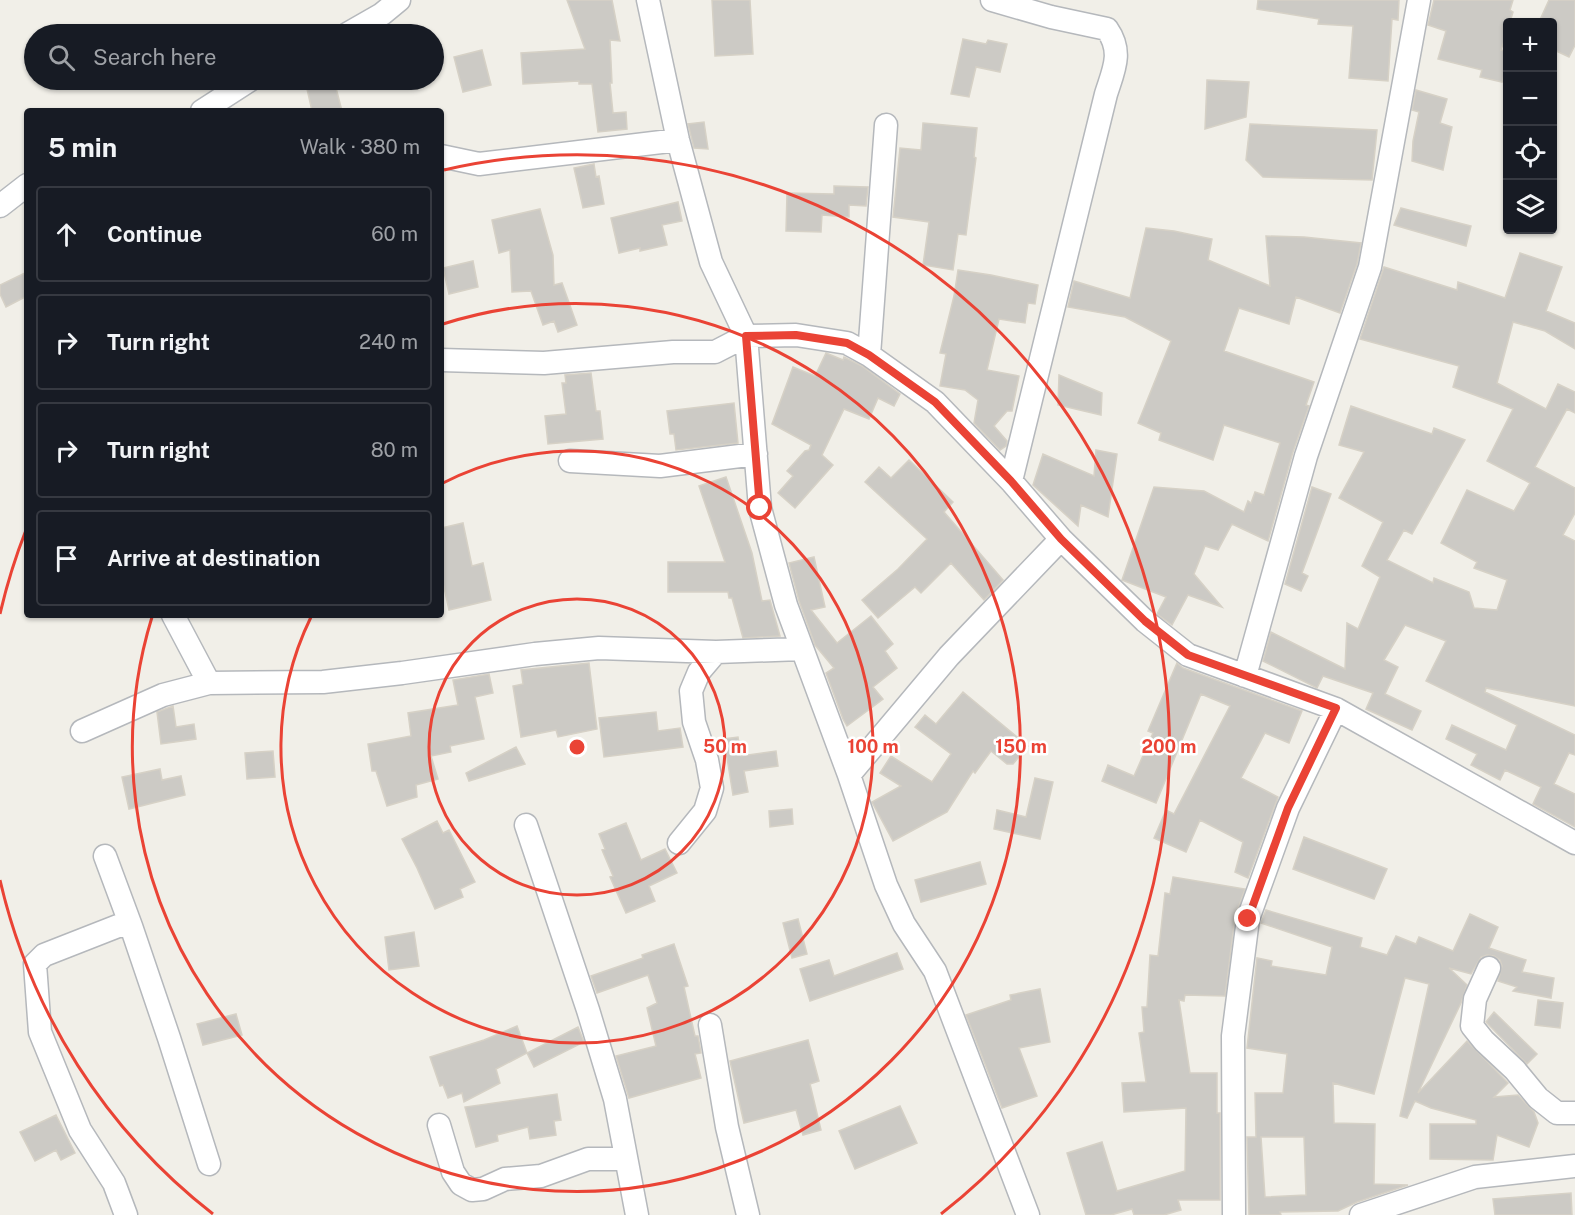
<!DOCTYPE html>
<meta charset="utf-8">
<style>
body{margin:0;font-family:"Public Sans",sans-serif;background:#242831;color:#f1f3f6}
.controls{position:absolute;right:18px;top:18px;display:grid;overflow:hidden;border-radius:6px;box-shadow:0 2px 4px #0004}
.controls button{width:54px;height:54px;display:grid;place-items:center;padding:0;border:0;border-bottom:2px solid #363941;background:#171b24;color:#f1f3f6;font:30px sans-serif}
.stop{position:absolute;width:18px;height:18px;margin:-14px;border:4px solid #ea4335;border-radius:50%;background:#fff}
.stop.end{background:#ea4335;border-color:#fff;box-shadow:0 2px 6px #0008}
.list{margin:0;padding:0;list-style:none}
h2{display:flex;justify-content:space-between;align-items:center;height:78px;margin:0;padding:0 24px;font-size:26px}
h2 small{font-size:20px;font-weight:400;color:#9ea1a6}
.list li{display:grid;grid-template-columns:39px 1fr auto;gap:18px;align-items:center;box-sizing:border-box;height:96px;margin:0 12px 12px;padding:0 12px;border:2px solid #363941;border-radius:6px}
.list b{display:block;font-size:22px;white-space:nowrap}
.list em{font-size:20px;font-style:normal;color:#9ea1a6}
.icon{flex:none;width:33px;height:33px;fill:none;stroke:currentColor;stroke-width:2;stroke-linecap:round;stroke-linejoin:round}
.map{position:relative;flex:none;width:1575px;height:1215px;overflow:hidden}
.search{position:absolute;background:#171b24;box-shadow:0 2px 4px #0004;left:24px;top:24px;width:420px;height:66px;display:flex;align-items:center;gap:15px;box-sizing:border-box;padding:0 21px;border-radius:33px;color:#9ea1a6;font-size:22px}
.panel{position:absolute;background:#171b24;box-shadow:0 2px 4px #0004;left:24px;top:108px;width:420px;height:510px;border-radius:6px}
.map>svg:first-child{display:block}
.building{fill:#cccac5;stroke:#d6d1c6;stroke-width:1.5;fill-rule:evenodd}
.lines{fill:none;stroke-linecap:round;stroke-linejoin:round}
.minor-casing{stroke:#b5b8bc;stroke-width:25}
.minor{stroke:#fff;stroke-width:22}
.route{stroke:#ea4335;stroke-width:8}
.ring{fill:none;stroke:#ea4335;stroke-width:3}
.centre{fill:#ea4335;stroke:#fff;stroke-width:3}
.ring-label{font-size:18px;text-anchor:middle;font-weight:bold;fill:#ea4335;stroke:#fff;stroke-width:5;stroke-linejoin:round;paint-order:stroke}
</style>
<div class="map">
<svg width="1575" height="1215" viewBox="0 0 1575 1215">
<rect width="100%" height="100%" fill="#f1efe8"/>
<path class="building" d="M567 0H612L620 41 610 40 612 83H610L613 113 626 112 627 129 598 132 592 84H579V81L523 84 521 53 585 49Z
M712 0H750L753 54 715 56Z
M1258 0H1399L1398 20 1392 19 1388 81 1349 78 1353 26 1318 24 1319 19 1257 9Z
M1434 0H1513L1510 10 1513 12 1510 22H1508V29L1501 50 1508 52V62L1502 82 1480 77 1482 70 1438 59 1446 31 1428 25Z
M1549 0H1575V45L1569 57 1552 49V22H1539Z
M963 39 986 44 988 40 1007 44 1000 72 976 67 969 97 951 94Z
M482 50 491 85 463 92 454 57Z
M305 80H334L342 111H312Z
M1207 80 1249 82 1246 117 1205 129Z
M1416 90 1447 99 1440 123 1452 127 1443 170 1412 161 1413 141 1419 112 1412 110Z
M704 122 708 149 694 148 688 124Z
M923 123 977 128 974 157 976 158 966 235 958 234 953 270 923 265 929 222 893 217 900 148 921 150Z
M1250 124 1377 130 1372 180 1263 177 1246 160Z
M594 164 596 177 599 176 604 204 583 208 574 168Z
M834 186 868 187 866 206 849 205V217L822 215 821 232 786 231 787 193 834 194Z
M678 202 682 221 662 225 667 245 640 251V248L619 253 611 218Z
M1401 208 1471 226 1466 246 1394 225Z
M540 209 553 255 554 285 562 283 577 325 558 332 554 321 543 325 531 291 512 292 510 250 499 253 492 220Z
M1146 228 1174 231 1212 239 1208 260 1270 286 1266 236 1304 237 1361 243 1357 264 1340 313 1296 297 1289 324 1239 308 1224 351 1314 382 1306 405 1309 406 1293 452 1268 541 1232 524 1218 550 1205 546 1194 574 1222 607 1188 595 1172 625 1157 614 1166 597 1122 580 1154 487 1204 491 1244 512 1248 501 1251 503 1255 492 1264 495 1280 443 1224 425 1213 460 1159 440 1161 433 1138 423 1171 341 1125 317 1068 307 1074 281 1130 298Z
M1520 253 1562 267 1546 311 1575 323V349L1545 331 1513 322 1497 383 1546 409 1558 384 1575 392V413L1567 409 1535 467 1575 488V513L1563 535 1575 541V706L1486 688 1485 692 1575 735V755L1569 753 1554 784 1575 794V827L1533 804 1541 787 1505 770 1500 780 1471 765 1477 754 1446 739 1452 725 1506 750 1517 725 1426 681 1446 641 1405 625 1384 660 1398 667 1385 694 1421 711 1412 730 1366 709 1373 693 1323 676 1317 688 1263 661 1271 632 1345 669 1347 623 1358 629 1380 577 1362 566 1383 522 1339 498 1364 452 1339 445 1351 406 1432 434 1434 428 1465 440 1412 534 1404 530 1387 560 1433 583 1434 578 1469 592 1474 608 1497 610 1507 580 1474 568 1477 562 1441 543 1467 490 1514 511 1530 483 1487 461 1513 409 1453 387 1459 366 1360 339 1384 267 1457 290 1458 282 1505 298Z
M473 261 478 287 449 294 443 268Z
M958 270 991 275 1038 285 1035 304 1028 303 1025 323 999 319 987 370 1019 376 1012 411H1007L994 426 1007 441 1006 446 1000 450 974 423 978 400 965 390 940 386 946 354 940 353 954 296Z
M27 272V296L6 307 0 294V285Z
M826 353 843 360 844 357 862 366 900 394 894 406 878 398 869 419 844 409 822 455 833 465 795 508 778 493 793 476 787 471 805 451 809 450 811 445 772 424 793 367 815 376Z
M591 373 596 411H600L603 439 548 444 545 416 566 414 562 383H566L565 375Z
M1059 375 1102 393 1101 415 1058 405Z
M734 403 738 443 676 450 674 434H670L667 411Z
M1096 450 1117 454 1108 517 1081 505 1078 526 1033 485 1043 454 1094 476Z
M909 460 953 502 944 512 1003 580 984 600 951 563 921 593 915 587 878 618 862 600 898 569 927 539 865 482 879 467 891 478Z
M726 477 752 553 762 601 770 600 780 636 743 638 732 598H729L728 592H668V562H725L699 486Z
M1312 487 1331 494 1302 573 1308 576 1301 591 1285 584Z
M463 523 472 566 483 563 491 600 449 610 441 574V528Z
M814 557 825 607 811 610 837 643 871 616 893 644 885 651 897 668 873 687 883 699 847 726 843 719 826 673 834 668 815 645 799 601 789 563Z
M589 663 597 729 558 737 556 730 521 737 513 686 523 684 521 670Z
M1177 663 1183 668 1302 711 1289 743 1265 733 1241 778 1278 797 1248 878 1235 872 1243 842 1200 820 1186 852 1154 838 1166 810 1174 814 1230 706 1201 694 1156 803 1102 781 1108 765 1134 776 1153 733 1148 731Z
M489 674 493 693 475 697 484 739 450 746 451 752 431 756 438 779 416 785 417 797 387 806 376 771H372L368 744 411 736 408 713 458 705 453 680Z
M963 692 1028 746 1013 764H1007L991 751 975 773 973 771 947 812 893 841 872 802 901 786 880 773 891 756 932 782 951 754 915 727 925 715 936 724Z
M173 706 176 727 194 724 196 739 161 744 157 712Z
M656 712 658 731 680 728 683 747 604 757 599 718Z
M738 737 741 756 776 751 778 766 744 771 748 792 733 795 724 739Z
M516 747 525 764 469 781 466 773Z
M273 751 275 777 247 779 245 753Z
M160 769 162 780 181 776 185 795 129 809 122 777Z
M1035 778 1053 782 1040 839 994 829 997 810 1026 817Z
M792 809 793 824 770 827 769 811Z
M437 821 443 833 449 830 475 882 460 889 463 897 435 909 417 868 402 839Z
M626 823 641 860 665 849 677 873 649 886 655 901 626 913 610 877 613 876 602 850 605 849 599 834Z
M1304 837 1387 869 1374 899 1293 869Z
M980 862 986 884 921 902 915 880Z
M1173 877 1245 889 1235 917 1225 996 1185 995 1184 1001 1179 1000 1190 1073H1217V1113H1220V1200H1178L1181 1210 1164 1215H1134L1132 1209 1111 1215H1086L1067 1153 1102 1142 1117 1191 1185 1171 1186 1108 1124 1112 1122 1083 1146 1082 1139 1033 1144 1032 1142 1007H1147L1150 955 1158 956 1165 893 1170 894Z
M1266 910 1362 938 1360 947 1387 955 1396 936 1416 944 1419 937 1453 951 1470 914 1498 927 1489 948 1526 960 1522 972 1554 978 1551 998 1513 991 1517 987 1498 981 1502 966 1500 960 1494 956 1487 955 1481 957 1471 974 1449 968 1467 985 1461 1003 1418 1093 1467 1041 1508 1083 1494 1097 1518 1095 1534 1112 1538 1123 1529 1147 1497 1135 1493 1160 1430 1159V1124H1476V1120L1431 1108 1415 1101 1407 1118 1400 1116 1429 984 1405 978 1374 1094 1333 1083 1334 1123 1375 1124 1374 1184 1408 1185 1357 1202 1338 1211 1280 1212 1281 1215H1249L1247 1137H1256L1255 1093H1283L1287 1054 1247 1048 1257 958 1272 961 1271 966 1326 975 1332 947 1261 923ZM1261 1137H1304L1306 1195 1265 1197Z
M798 919 807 954 792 958 783 923Z
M414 932 419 966 389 970 385 937Z
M674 944 688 986 684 987 695 1036H698L701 1053 695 1054 701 1078 629 1098 616 1056 656 1046 647 1008 657 1003 648 975 597 993 591 976 643 958 642 955Z
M897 953 903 969 810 1001 800 969 829 960 834 976Z
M1040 989 1050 1042 1019 1048 1037 1096 1002 1108 966 1015 1011 1000 1010 995Z
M1538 1000 1563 1003 1560 1028 1535 1025Z
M1494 1012 1537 1054 1527 1064 1486 1022Z
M236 1014 242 1035 203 1045 197 1024Z
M517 1026 527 1053 496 1069 500 1083 464 1102 462 1093 448 1098 443 1085 440 1086 430 1057 484 1040Z
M578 1027 584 1042 534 1067 527 1053Z
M808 1040 819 1081 810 1084 821 1130 803 1135 796 1110 744 1123 730 1061Z
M557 1094 561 1120 554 1121 556 1135 530 1139 528 1127 497 1135 498 1141 476 1147 465 1107Z
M900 1106 917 1143 855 1169 839 1131Z
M56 1115 75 1153 61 1160 56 1150 35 1161 20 1132Z
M1571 1193 1572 1215H1495L1493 1199Z"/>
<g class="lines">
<g class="minor-casing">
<path id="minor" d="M648 0 678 140 711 262 746 336 760 508 786 605 849 775 886 885 904 924 935 971 1028 1215
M992 0 1051 17 1107 29C1123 52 1114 69 1106 94L1011 481
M347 34 382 14 399 0
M202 111 250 80
M441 156 479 164 678 140
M0 206 27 185
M869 355 886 125
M441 360 544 363 673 352H715L746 336 796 335 847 343 869 355 935 402 1011 481 1061 539 1145 621 1188 655 1336 709 1575 843
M570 461 660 466 756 454
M173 615 209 683
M1245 676 1306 456 1370 267 1419 0
M82 731 163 695 209 683 323 682 402 673 535 654 599 648 716 652 801 649
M849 775 949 656 1061 539
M526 825 588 1010 615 1099 637 1215
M679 843 705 811 712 788 707 760 694 722 691 691 699 672 716 652
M105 856 131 926
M1489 968 1475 999 1472 1026 1484 1041 1515 1070 1538 1098 1557 1113H1575
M710 1025 727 1127 748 1215
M439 1125 453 1172 461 1184 472 1190 483 1189 505 1179 541 1176 588 1159H626
M126 1215 114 1183 80 1130 40 1032 35 964 44 955 118 926H131L169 1038 209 1164
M1234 1215 1233 1036 1248 919 1288 808 1336 709
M1361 1215 1475 1177 1575 1166"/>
</g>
<use href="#minor" class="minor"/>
</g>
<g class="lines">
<path class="route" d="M760 508 746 336 796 335 847 343 869 355 935 402 1011 481 1061 539 1145 621 1188 655 1336 708 1288 808 1248 919"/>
</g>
<g class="ring">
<circle cx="577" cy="747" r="148"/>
<path d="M443 483A296 296 0 1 1 311 617"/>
<path d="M443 324A444 444 0 1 1 152 617"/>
<path d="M213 1214A592 592 0 0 1 0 880M0 614A592 592 0 0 1 26 530M444 170A592 592 0 0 1 941 1214"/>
</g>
<circle cx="577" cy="747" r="9" class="centre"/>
<g class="ring-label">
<text x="725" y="753">50 m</text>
<text x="873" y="753">100 m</text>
<text x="1021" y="753">150 m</text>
<text x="1169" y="753">200 m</text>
</g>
</svg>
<div class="controls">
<button>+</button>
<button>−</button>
<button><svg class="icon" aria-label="locate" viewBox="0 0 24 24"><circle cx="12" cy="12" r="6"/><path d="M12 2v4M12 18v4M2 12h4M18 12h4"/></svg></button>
<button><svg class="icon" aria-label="layers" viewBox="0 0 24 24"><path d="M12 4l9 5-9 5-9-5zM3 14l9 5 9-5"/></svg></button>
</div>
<div class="stop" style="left:760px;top:508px"></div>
<div class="stop end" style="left:1248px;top:919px"></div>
<div class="search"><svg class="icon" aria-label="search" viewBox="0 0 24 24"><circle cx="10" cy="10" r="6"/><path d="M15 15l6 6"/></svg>Search here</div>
<section class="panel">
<h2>5 min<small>Walk · 380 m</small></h2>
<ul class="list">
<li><svg class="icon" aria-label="ahead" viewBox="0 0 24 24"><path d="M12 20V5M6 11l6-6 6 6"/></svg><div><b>Continue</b></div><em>60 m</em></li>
<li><svg class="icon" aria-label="right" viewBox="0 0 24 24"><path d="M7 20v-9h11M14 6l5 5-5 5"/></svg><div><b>Turn right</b></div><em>240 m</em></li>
<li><svg class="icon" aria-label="right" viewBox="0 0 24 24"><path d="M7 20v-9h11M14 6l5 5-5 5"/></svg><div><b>Turn right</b></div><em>80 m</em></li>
<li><svg class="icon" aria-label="arrive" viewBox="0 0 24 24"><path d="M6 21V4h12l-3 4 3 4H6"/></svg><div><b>Arrive at destination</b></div></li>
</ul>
</section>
</div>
